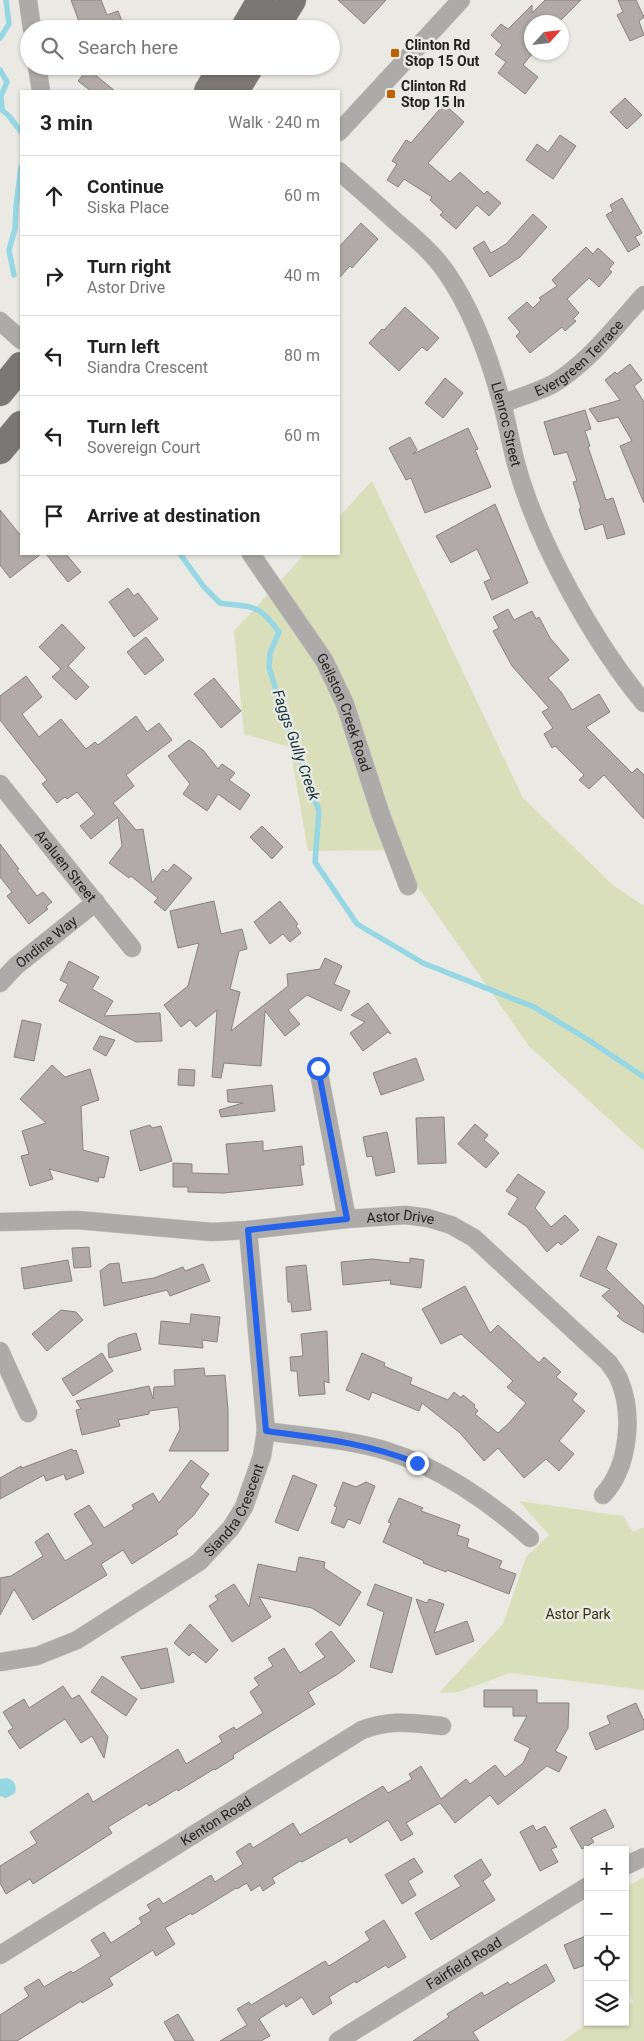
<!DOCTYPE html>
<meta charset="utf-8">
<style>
body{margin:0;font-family:Roboto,sans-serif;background:#f6f6f6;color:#222}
.controls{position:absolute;right:15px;bottom:15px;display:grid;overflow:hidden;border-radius:0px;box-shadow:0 1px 4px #0004}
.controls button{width:45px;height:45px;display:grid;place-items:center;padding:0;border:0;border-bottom:1px solid #e0e0e0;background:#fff;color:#222;font:25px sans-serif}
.compass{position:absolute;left:524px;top:15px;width:45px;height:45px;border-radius:50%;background:#fff;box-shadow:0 1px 4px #0004;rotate:63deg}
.stop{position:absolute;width:15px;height:15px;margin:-11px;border:4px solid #2563eb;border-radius:50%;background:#fff}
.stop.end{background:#2563eb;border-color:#fff;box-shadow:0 1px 5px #0008}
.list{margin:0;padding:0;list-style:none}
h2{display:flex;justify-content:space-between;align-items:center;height:65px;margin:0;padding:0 20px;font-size:21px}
h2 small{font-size:16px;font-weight:400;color:#767676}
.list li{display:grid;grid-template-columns:32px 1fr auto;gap:15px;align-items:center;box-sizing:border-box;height:80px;padding:0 20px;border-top:1px solid #e0e0e0}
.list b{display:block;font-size:19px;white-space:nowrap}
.list p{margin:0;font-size:16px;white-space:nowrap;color:#767676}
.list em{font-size:16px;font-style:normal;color:#767676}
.icon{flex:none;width:28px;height:28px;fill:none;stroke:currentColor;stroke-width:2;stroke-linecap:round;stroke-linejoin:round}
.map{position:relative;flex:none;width:644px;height:2041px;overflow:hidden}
.search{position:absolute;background:#fff;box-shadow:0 1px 4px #0004;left:20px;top:20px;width:320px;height:55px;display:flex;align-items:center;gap:12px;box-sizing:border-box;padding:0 18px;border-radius:28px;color:#767676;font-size:19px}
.panel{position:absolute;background:#fff;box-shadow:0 1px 4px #0004;left:20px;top:90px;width:320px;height:465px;border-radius:0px}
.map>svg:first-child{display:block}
.green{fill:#d9dfbb}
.water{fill:#97d7e4}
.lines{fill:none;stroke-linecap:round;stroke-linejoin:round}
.stream{stroke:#97d7e4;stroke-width:5.5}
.building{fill:#b1aaa8;stroke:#898280}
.street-casing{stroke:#c6c5c0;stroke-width:19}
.primary-casing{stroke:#c6c5c0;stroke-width:29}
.street{stroke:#adaba9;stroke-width:18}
.primary{stroke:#7b7774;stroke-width:28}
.route{stroke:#2563eb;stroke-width:6}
.poi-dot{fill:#bc6200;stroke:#eae9e3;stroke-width:2}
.labels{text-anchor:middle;stroke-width:5;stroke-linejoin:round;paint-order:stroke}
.poi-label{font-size:14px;font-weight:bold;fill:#222220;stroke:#eae9e3;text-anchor:start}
.street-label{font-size:14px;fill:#222220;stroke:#eae9e3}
.park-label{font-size:14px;fill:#2f330c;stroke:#eae9e3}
.water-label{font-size:15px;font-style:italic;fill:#113138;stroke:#eae9e3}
</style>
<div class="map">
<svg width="644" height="2041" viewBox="0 0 644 2041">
<rect width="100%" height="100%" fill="#eae9e3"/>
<path class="green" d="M372 481 523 798 614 886 644 906V1151L529 1046 392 850 308 851 290 747 244 734 234 631 305 554H339V517Z
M519 1501 623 1516 633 1532 644 1527V1690L510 1673 458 1692 439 1693 503 1624 526 1557 549 1535Z
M644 1877V2041H563L589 2022H625V2006L633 2002 625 1981V1888Z"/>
<path class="water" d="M7 1778C14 1780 17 1785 15 1793L6 1798 0 1796V1779Z"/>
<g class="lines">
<path class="stream" d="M0 38 9 24 6 0
M0 70 7 82 1 96 2 110 9 116 21 132
M14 275 9 250 15 229 16 206 21 167
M180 554 204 587 220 603C254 608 257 602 279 632L270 653 269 667 283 713 319 811 315 862 357 924 423 963 534 1007 587 1039 644 1077"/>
</g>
<path class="building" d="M71 0H101L107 15 118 11 125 29H73V26L80 24Z
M338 0H386L364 24Z
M545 0H581L559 22H532V54L523 65 538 77 525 94 498 73 506 62 495 54 502 45 491 35 501 24 508 29 532 5V13Z
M618 0H636L644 17 639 21 644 35 630 41 617 15 623 12Z
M88 69 115 91H91L78 81Z
M625 98 642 115 627 129 610 112Z
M444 104 464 122 428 163 450 182 460 172 484 194 487 191 501 203 489 216 477 205 456 229 440 215 443 212 430 200 432 197 404 179 398 187 387 180 397 164 392 161 406 140 411 143Z
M560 135 576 146 553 179 526 160 537 144 548 152Z
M622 198 642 233 635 237 640 245 628 252 606 215 613 211 610 205Z
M533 214 547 227 520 257 490 277 473 248 484 241 491 253 506 244Z
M361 223 378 239 352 268 350 266 339 278V247Z
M586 247 593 254 598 248 614 263 609 269 612 272 599 287 589 278 567 299 579 313 573 319 576 321 565 331 562 327 530 353 516 336 520 332 508 318 527 302 533 308 541 300 539 298 557 286 552 280Z
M405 307 439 338 427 351 422 347 399 371 369 343 382 329 384 330Z
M630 364 642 380 634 386 644 402V503L620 446 632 441 618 417 598 422 589 409 620 400 605 380 615 372 617 374Z
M445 378 463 393 443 418 425 403Z
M585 410 591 429 585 431 590 446 588 447 606 500 613 498 625 534 607 539 603 524 585 530 579 509 581 508 573 482 577 481 567 452 554 455 544 422Z
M468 428 478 449 475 450 491 487 425 513 411 478 406 480 389 448 410 437 417 450 413 454Z
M495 504 528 583 492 600 484 582 491 579 477 549 451 563 436 536Z
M0 510 21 536V554H41L10 578 0 565Z
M46 554H66L81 572 68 582Z
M128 588 134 596 138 593 158 619 134 637 109 602Z
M508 609 514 620 532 611 536 619 539 617 550 638 569 660 548 678 561 692 572 710 599 694 610 712 586 727 632 773 637 768 644 775V819L604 775 589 789 579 780 584 775 555 746 552 748 544 734 553 728 542 712 549 708 512 666 493 631 499 628 493 617Z
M62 624 85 648 68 666 89 687 76 700 52 677 61 669 39 647Z
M146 637 164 660 145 675 127 652Z
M26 676 42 697 22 714 39 737 61 719 86 749 95 742 98 745 136 716 147 732 159 723 172 740 126 775 134 786 113 803 136 830 143 829 152 883 163 869 167 872 174 864 192 878 165 911 154 902 158 898 131 876 129 878 109 863 122 846 118 817 91 839 80 826 95 814 77 792 67 799 65 797 57 803 42 784 47 780 0 720V696Z
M214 678 241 711 221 728 194 694Z
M189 740 203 750 218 769 222 764 235 773 229 780 250 795 240 810 218 794 207 811 183 794 190 784 168 756Z
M262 826 283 847 272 859 250 837Z
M0 844 19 869 17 870 37 896 43 892 52 902 46 907 48 909 29 924 7 896 12 892 0 877Z
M214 901 221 934 242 929 247 949 239 951 230 989 240 992 231 1031 288 986 287 974 320 969 325 958 342 966 334 984 350 991 341 1011 307 995 288 1010 300 1024 285 1036 265 1011 261 1066 224 1063 221 1078 212 1077 217 1010 196 1027 190 1020 181 1027 164 1005 188 986 199 943 178 948 170 911Z
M280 901 298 924 296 926 301 933 290 942 283 934 270 944 254 922Z
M69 961 99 977 92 989 113 1001 104 1016 160 1013 162 1041 136 1042 59 1001 68 984 60 980Z
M368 1003 391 1034 388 1032 363 1051 350 1033 365 1022 351 1015Z
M22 1020 41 1024 34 1061 14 1057Z
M100 1036 115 1040 106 1056 93 1049Z
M416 1058 424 1080 381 1095 373 1073Z
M52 1065 65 1077 90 1069 99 1100 81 1106 83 1150 109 1157 104 1178 99 1177 98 1182 49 1169 53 1179 30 1186 21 1156 29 1154 22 1131 46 1123 20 1099Z
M179 1069 195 1070 194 1086 178 1085Z
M272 1085 275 1111 221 1117 219 1110 243 1103 228 1102 227 1090Z
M444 1117 446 1163 418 1164 416 1118Z
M475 1124 488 1135 484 1140 499 1153 486 1168 458 1144Z
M150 1125 152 1128 161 1126 172 1161 140 1171 130 1131Z
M387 1132 395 1172 376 1176 372 1156 367 1157 363 1137Z
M263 1141V1151L302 1146 304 1165H300L303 1185 223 1193 188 1192V1187H173V1163L192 1164V1173L229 1174 226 1144Z
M518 1174 545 1192 535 1208 551 1227 565 1215 579 1230 561 1245 558 1242 547 1252 526 1226 508 1214 518 1198 506 1191Z
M598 1236 617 1244 606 1269 644 1306V1333L623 1321 617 1316 620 1313 602 1296 610 1289 580 1276Z
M89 1247 91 1267 74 1268 72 1248Z
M410 1258 424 1260 421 1288 390 1284 391 1280 343 1285 341 1262 372 1259 410 1263Z
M68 1260 72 1281 24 1289 21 1268Z
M119 1263 122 1283 154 1278 183 1267 185 1271 203 1264 210 1281 170 1296 167 1290 104 1306 100 1271 109 1264Z
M306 1265 311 1310 292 1312 291 1302H288L286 1267Z
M465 1286 490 1333 498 1325 539 1363 544 1357 561 1372 556 1377 577 1394 572 1400 585 1411 559 1441 574 1454 559 1471 546 1459 524 1478 498 1448 484 1461 460 1433 422 1403 419 1411 372 1392 369 1400 346 1390 362 1353 385 1363 384 1366 412 1378 410 1384 448 1400 454 1392 461 1398 463 1395 475 1405 474 1407 478 1411 475 1414 498 1433 509 1423 526 1403 507 1387 513 1381 461 1334 441 1344 422 1309Z
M61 1310 76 1312 83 1320 47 1351 32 1334Z
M191 1314 220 1317 217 1342 202 1340 203 1348 159 1344 161 1321 190 1324Z
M327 1331 329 1383 324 1381 325 1394 299 1396 297 1371H291L290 1357 303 1356 301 1334Z
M136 1333 141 1350 109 1358 108 1344 118 1338Z
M102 1353 113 1371 73 1396 62 1379Z
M204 1368 205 1376 225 1375 228 1410V1451H169L180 1429 178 1407 149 1411V1414L118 1420 120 1426 82 1435 76 1410 81 1409 76 1401 149 1386 153 1399 154 1387 175 1386 174 1370Z
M72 1449 73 1451 76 1450 84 1473 66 1480 64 1474 46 1481 44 1475 0 1499V1478L21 1466 22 1468Z
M191 1460 209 1474 200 1487 209 1494 193 1516 176 1531 178 1534 132 1564 123 1550 101 1564 107 1575 33 1620 14 1589 0 1615V1578L11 1576 43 1556 35 1542 48 1533 65 1561 93 1544 74 1514 89 1505 104 1528 134 1509 132 1505 153 1493 159 1503Z
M293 1475 317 1485 298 1531 275 1522Z
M343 1482 356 1487 366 1482 375 1486 360 1524 348 1519 344 1528 331 1523 337 1507 334 1506Z
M399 1498 423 1508 421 1511 460 1525 457 1535 469 1539 467 1547 502 1561 499 1568 516 1574 509 1594 447 1570 446 1572 423 1563 424 1561 383 1542 391 1523 388 1522Z
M299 1557 325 1562 324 1568 361 1592 340 1626 312 1608 259 1597 271 1617 232 1642 209 1606 218 1600 215 1596 234 1584 249 1607 258 1564 296 1572Z
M375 1584 412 1598 392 1673 370 1667 384 1612 367 1605Z
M416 1599 427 1603 429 1599 444 1604 434 1633 467 1621 474 1641 436 1655Z
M190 1624 218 1650 206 1663 193 1652 189 1656 174 1643Z
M331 1631 355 1661 338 1674 308 1692 315 1704 233 1755 234 1758 215 1770 214 1769 178 1791 177 1789 149 1806 147 1803 108 1827 112 1833 33 1884 30 1879 6 1894 0 1883V1866L37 1843 30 1832 88 1793 93 1802 178 1749 186 1764 222 1742 219 1736 234 1727 236 1730 263 1713 250 1692 259 1685 254 1678 273 1666 268 1658 284 1648 300 1673 325 1657 315 1644Z
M167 1648 174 1682 141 1689 121 1657Z
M102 1676 137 1699 126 1716 91 1692Z
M63 1686 72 1699 79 1695 108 1737 104 1758 92 1736 81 1743 65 1719 20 1749 8 1731 13 1728 3 1712 24 1699 29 1708Z
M484 1690H537V1703H569L568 1728 555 1751 567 1757 559 1772 547 1766 498 1805 490 1795 455 1823 440 1803 406 1823 413 1834 401 1841 388 1820 350 1843 347 1837 302 1862 300 1861 272 1878 275 1883 263 1891 260 1885 251 1891 247 1883 237 1889 236 1888 192 1915 191 1913 165 1928 175 1944 156 1956 153 1950 109 1978 113 1985 82 2003 81 2001 17 2041H0V2015L29 1996 24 1988 39 1979 44 1987 71 1971 73 1973 101 1956 91 1940 104 1932 111 1943 142 1923 139 1918 151 1911 147 1905 159 1898 163 1904 211 1875 215 1882 243 1864 236 1852 250 1843 253 1848 293 1823 300 1835 383 1786 388 1793 412 1779 409 1774 421 1766 441 1799 466 1779 470 1784 495 1765 505 1777 523 1763 530 1748 514 1740 527 1716H513V1707H484Z
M636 1703 644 1721V1729L596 1750 589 1733 610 1724 607 1716Z
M605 1809 614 1827 591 1838 594 1842 582 1849 570 1828Z
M533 1825 536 1831 545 1826 557 1847 551 1849 558 1862 540 1871 520 1832Z
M414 1858 423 1872 408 1881 416 1895 402 1904 385 1875Z
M481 1859 491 1875 483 1881 495 1900 431 1940 415 1913 461 1886 454 1876Z
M384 1920 406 1957 388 1968 386 1965 356 1983 355 1981 329 1997 332 2003 313 2015 302 1997 286 2007 284 2003 259 2019 270 2036 261 2041H220L247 2025 237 2009 249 2002 251 2005 325 1961 329 1966 370 1940 365 1932Z
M588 1935V1964L574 1969 564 1945Z
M546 1964 555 1981 473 2032 479 2041H413L449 2017 447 2014 482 1992 484 1996 508 1982 510 1985Z
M178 2014 194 2041H175L164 2022Z"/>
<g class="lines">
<g class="street-casing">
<g id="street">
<path d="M28 0 32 29"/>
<path d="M37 66 41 91"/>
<path d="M339 132 461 0"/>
<path id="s1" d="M339 171C358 188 377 204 395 221 414 237 432 252 446 272 473 311 490 359 502 404 508 425 511 446 517 467 539 544 593 641 644 703"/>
<path d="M0 321 21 340"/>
<path id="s2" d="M502 404C519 397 538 392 553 384 589 362 616 326 644 295"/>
<path id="s3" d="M251 554 324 660 345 704 381 815 408 886"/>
<path id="s4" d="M0 784 132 948"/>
<path id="s5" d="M0 983 16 966 96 902"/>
<path d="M318 1068 347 1219"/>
<path id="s6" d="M0 1222 77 1220 212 1232 248 1230 347 1219 406 1215 428 1218 451 1225 474 1238 609 1363C612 1368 617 1374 619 1379 634 1414 629 1467 603 1495"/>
<path d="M0 1351 28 1413"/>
<path d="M266 1431C306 1437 348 1439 387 1451 439 1467 490 1502 530 1538"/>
<path id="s7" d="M0 1662 37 1656 77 1640 199 1562 231 1528 244 1507 262 1456 266 1431 248 1230"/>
<path d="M625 1866 644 1857"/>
<path id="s8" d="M0 1955 362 1730C391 1719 412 1723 442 1726"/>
<path id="s9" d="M338 2041 588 1886"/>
</g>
</g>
<g class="primary-casing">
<path id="primary" d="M244 29 261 0
M274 29 292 0
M208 91 223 66
M235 91 250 66
M0 392 21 366
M0 450 21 425"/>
</g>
<use href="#street" class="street"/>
<use href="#primary" class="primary"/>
</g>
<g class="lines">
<path class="route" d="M318 1068 347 1219 248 1230 266 1431C319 1438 367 1443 417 1463"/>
</g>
<g class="poi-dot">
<rect x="390" y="48" width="10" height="10" rx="2.5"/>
<rect x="386" y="89" width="10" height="10" rx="2.5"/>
</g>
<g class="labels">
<g class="poi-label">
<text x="405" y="50">Clinton Rd<tspan x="405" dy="16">Stop 15 Out</tspan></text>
<text x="401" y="91">Clinton Rd<tspan x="401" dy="16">Stop 15 In</tspan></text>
</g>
<g class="street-label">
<text dy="5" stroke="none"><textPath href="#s2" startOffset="91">Evergreen Terrace</textPath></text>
<text dy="5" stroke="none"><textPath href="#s1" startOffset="312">Llenroc Street</textPath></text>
<text dy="5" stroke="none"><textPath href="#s3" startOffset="185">Geilston Creek Road</textPath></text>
<text dy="5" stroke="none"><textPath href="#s4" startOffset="105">Araluen Street</textPath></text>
<text dy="5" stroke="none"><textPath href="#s5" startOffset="62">Ondine Way</textPath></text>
<text dy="5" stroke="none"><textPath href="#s6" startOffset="402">Astor Drive</textPath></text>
<text dy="5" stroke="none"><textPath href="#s7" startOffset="289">Siandra Crescent</textPath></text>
<text dy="5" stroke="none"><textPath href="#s8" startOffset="254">Kenton Road</textPath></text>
<text dy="5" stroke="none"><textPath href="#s9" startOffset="148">Fairfield Road</textPath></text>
</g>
<g class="park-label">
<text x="578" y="1619">Astor Park</text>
</g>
<g class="water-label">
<text transform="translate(296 745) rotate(71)" y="5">Faggs Gully Creek</text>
</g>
</g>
</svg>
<div class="controls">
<button>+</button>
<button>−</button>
<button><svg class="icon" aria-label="locate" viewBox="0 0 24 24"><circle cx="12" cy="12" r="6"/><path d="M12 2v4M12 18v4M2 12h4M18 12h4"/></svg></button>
<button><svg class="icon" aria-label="layers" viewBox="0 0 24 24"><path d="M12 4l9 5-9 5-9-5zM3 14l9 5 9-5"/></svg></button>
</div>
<svg class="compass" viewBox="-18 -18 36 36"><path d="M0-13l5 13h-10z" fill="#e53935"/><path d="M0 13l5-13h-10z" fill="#767676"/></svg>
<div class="stop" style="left:318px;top:1068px"></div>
<div class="stop end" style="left:417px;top:1463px"></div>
<div class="search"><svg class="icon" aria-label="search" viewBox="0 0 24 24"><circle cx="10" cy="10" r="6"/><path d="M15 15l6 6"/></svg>Search here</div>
<section class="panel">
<h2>3 min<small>Walk · 240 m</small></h2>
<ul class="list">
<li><svg class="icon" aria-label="ahead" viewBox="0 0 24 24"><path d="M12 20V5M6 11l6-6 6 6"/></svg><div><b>Continue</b><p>Siska Place</p></div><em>60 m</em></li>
<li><svg class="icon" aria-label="right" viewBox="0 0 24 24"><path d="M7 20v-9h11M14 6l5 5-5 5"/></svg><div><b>Turn right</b><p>Astor Drive</p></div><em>40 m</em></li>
<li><svg class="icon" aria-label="left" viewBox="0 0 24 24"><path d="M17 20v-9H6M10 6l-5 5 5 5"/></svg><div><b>Turn left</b><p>Siandra Crescent</p></div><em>80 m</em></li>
<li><svg class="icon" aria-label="left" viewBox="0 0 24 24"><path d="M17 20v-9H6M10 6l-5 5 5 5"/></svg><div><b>Turn left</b><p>Sovereign Court</p></div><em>60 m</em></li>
<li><svg class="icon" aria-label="arrive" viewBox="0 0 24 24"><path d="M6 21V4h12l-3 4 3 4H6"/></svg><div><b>Arrive at destination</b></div></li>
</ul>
</section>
</div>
